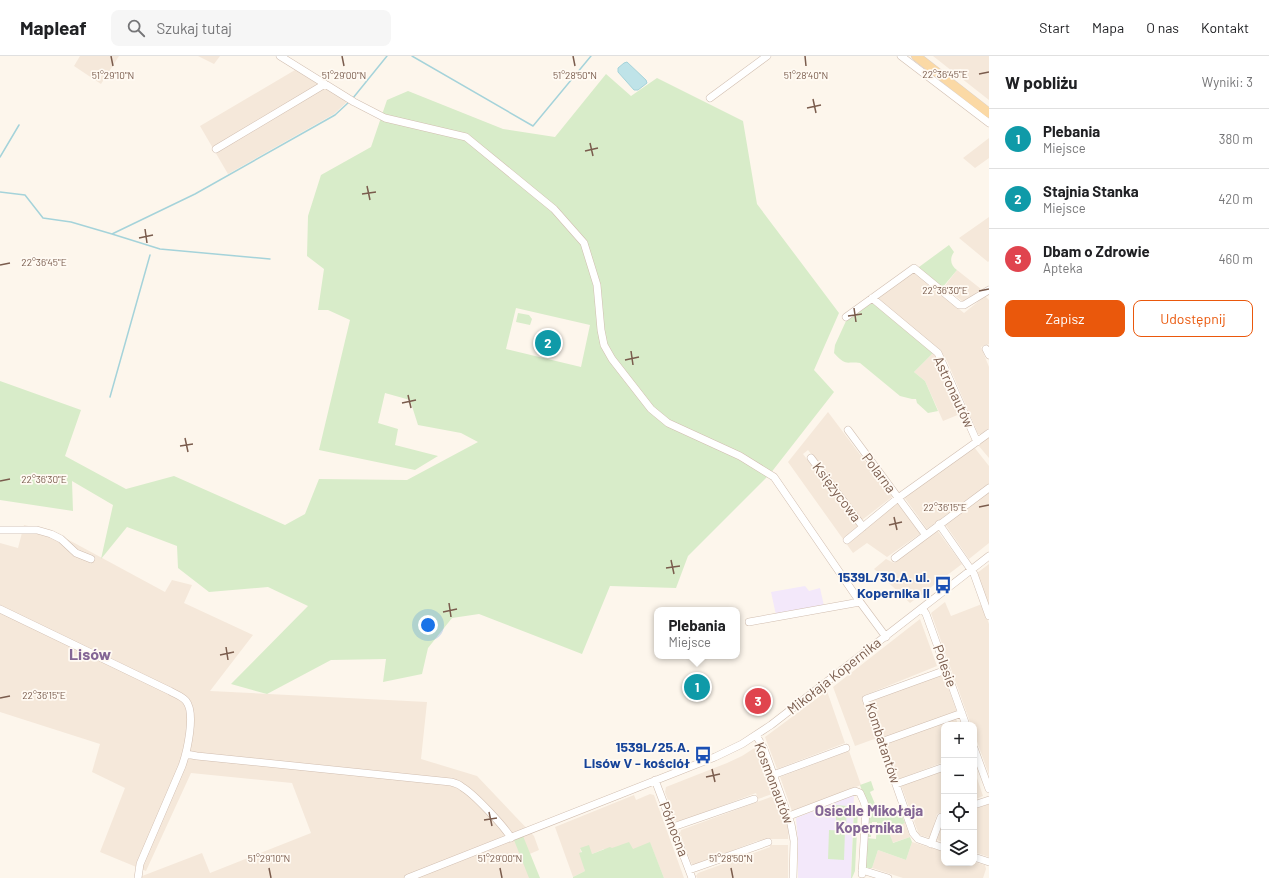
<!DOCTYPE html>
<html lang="pl">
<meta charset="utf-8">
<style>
body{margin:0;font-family:Barlow,sans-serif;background:#f6f6f6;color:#202124}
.controls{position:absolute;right:12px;bottom:12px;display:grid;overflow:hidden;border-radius:8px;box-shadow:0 2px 6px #0003}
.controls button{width:36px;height:36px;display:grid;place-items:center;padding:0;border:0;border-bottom:1px solid #e0e0e0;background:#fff;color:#202124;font:20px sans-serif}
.you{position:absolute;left:428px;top:569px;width:14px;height:14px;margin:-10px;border:3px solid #fff;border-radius:50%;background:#1a73e8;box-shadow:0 0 0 6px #1a73e833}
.badge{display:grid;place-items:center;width:26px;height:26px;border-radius:50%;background:#ea580c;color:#fff;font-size:13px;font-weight:700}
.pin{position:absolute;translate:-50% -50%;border:2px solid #fff;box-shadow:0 1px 4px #0006}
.popup{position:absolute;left:654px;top:551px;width:86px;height:52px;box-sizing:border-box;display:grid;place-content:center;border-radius:8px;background:#fff;filter:drop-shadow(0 1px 3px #0005);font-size:13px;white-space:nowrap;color:#757577}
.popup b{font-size:15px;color:#202124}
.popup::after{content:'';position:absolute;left:50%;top:100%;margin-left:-8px;border:8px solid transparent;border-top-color:#fff}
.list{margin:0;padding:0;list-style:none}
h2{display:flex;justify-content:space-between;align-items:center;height:52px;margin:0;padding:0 16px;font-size:17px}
h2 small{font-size:13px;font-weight:400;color:#757577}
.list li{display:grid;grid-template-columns:26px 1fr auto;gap:12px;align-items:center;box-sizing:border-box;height:60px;padding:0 16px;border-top:1px solid #e0e0e0}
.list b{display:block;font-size:15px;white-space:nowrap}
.list p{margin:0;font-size:13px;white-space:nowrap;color:#757577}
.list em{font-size:13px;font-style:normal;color:#757577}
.actions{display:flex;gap:8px;padding:12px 16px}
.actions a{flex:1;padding:9px 0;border:1px solid #ea580c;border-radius:8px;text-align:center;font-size:14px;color:#ea580c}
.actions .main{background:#ea580c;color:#fff}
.icon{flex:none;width:22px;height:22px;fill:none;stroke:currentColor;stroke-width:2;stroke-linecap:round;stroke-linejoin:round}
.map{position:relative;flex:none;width:989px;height:822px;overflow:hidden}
header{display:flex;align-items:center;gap:24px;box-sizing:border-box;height:56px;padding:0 20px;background:#fff;border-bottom:1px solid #e0e0e0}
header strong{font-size:19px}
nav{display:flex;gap:22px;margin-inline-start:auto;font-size:14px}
.search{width:280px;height:36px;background:#f6f6f6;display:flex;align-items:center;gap:10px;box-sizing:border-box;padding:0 14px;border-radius:8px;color:#757577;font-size:15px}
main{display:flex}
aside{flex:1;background:#fff}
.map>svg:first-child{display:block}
.residential{fill:#f5e8da}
.education{fill:#f3e8fa}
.green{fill:#d8ecc9;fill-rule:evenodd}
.water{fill:#bfe3e8;stroke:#a5d3da}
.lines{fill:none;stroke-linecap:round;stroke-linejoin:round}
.stream{stroke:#a5d3da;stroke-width:1.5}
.minor-casing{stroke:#d1beb0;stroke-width:8}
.major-casing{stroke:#dad1cd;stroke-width:10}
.minor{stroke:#fff;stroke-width:7}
.major{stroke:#fbd9a5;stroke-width:9}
.ticks{fill:none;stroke:#7a5c4d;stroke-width:1.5}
.labels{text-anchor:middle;stroke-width:3.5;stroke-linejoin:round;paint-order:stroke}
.street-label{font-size:14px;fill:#7a5c4d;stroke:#fffaf3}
.transit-label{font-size:14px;font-weight:bold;fill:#164399;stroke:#fffaf3;text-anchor:end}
.neighbourhood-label{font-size:15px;font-weight:bold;fill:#846695;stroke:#fffaf3}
.quarter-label{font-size:16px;font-weight:bold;fill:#846695;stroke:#fffaf3}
.ticks-label{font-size:10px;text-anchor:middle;fill:#7a5c4d;stroke:#fffaf3;stroke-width:3.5;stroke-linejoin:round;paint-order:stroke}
</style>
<header>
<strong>Mapleaf</strong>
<div class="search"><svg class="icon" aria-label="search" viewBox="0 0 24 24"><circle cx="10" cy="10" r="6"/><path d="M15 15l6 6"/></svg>Szukaj tutaj</div>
<nav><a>Start</a><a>Mapa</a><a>O nas</a><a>Kontakt</a></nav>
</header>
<main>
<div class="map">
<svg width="989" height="822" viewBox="0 0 989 822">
<rect width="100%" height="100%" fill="#fdf6ec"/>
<path class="residential" d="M80 0H119L101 28 74 10Z
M198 0H220L214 8Z
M933 0H989V44Z
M295 14 347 46 334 58 228 118 200 70Z
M989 82V102L975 112 963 102Z
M989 161V205L988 206 959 182Z
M957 214 981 233 965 246 962 245 944 231Z
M911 217H915L964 257 985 240 989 244V288L981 291 989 311V372L981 378H978L947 305 939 293 879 244V240Z
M934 296 960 358 943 365 925 325 914 316Z
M828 356 892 441 862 464 808 394 803 398 861 473 897 446 920 478 887 501 867 487 853 497 788 406Z
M989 381V402L978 389Z
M974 391 989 410V428L927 473 904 441Z
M989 436V487L969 503 945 468Z
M24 469 54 476 165 536 172 524 192 529 184 547 253 579 210 635 427 646 421 703 477 720 534 780 539 794 525 800 533 822H137L202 797 210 817 311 777 292 727 191 717 146 815 100 796 125 732 92 716 100 688 0 656V487L18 492Z
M937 474 962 508 910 547 874 513 886 503 894 507Z
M989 508V549L977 517Z
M945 546 951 560 982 548 989 568V719L974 677V669H971L931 557Z
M920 563 937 610 863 640 877 682 855 690 833 631Z
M943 618 957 656 885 683 871 644Z
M827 635 845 687 777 713 765 681Z
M956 662 958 669H944V706L899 723 886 688Z
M756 691 759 692 775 737 758 743 756 737 679 766 675 764 665 736 666 731 727 707 742 700Z
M849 695 861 729 792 755 780 721Z
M974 713 983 740 974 744Z
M944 715V755L937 758 930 782 919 779 901 729Z
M650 738 654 739 684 822H664L650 787 629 822 604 793 592 798 580 792 585 815 573 821 555 771 634 739 636 744Z
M776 739 789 772 788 783H773L757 785 694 809 691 807 680 777 681 774Z
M989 748V801L974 796V753Z
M944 764V786L937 784Z
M905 767 910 781 892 787 888 774Z
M912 786 944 796V807H974V806L985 809 986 813 983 822H903L872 812 878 794 906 804Z
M770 789H788V822H697L696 820 698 817 770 791Z"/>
<path class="education" d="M805 530 809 535 820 532 824 550 776 559 771 536Z
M854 739 851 822H798V786L796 762Z"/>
<path class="green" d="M606 18 631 40 657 22 743 65 757 148 839 257 814 314 834 336 770 418 688 500 676 532 610 530 582 598 479 558 452 562 428 592 422 618 383 626 386 603 331 604 267 638 231 628 308 550 268 531 209 536 178 512 177 490 127 471 101 503 113 449 72 425 73 455 0 444V325L81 354 65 400 126 433 174 420 285 469 305 458 319 423 407 424 478 386 461 377 418 369 410 344 385 337 378 367 398 373 395 389 438 400 415 414 319 394 350 264 328 254H318L324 213 307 200 308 160 321 119 371 91 387 44 408 35 503 73 555 81ZM516 252 590 269 581 311 506 293Z
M949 189 954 196C949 203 951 210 957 214L942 232 919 212V211Z
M871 247H874L934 296 914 316 925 325 938 355 928 357 917 347 916 343H912L900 340 860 307C845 305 847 311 834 297L835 289 846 265Z
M518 257 529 259 532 263 530 269 516 266Z
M871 725 874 734 870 736 875 748H878L883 760 900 754 905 767 888 774 893 787 910 781 912 786 906 804 878 794 872 812H866L865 810 866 782 876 783 877 766H872L871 781H866L868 752 860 729Z
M836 749 847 750 846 770H836Z
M854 752H857L858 754 855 815 852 822H851Z
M829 774 845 775 844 804 828 803Z
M523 780 540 822H529L514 784Z
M629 786 633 793 650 786 664 822H573V821L585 815 579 797 582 796 580 792 589 789 592 798 610 791 612 792Z"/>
<path class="water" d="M627 6 646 24 647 27 638 34H634L618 16V12L624 7Z"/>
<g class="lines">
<path class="stream" d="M412 0 533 70 591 0
M353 42 387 0
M0 101 19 69
M0 136 25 139 43 162 71 166 112 178 195 138 335 59 349 46
M112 178 160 193 270 203
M110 341 150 199"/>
<g class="minor-casing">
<path id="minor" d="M280 0 354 46 385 62 466 81 554 153 584 187 597 229 601 274 604 289 612 303 651 353 668 367 740 400 774 421 860 546 886 581
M901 0 989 67
M710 42 767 0
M216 93 325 28
M872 242 938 297 977 386
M846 261 914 212 959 249H964L989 234
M986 293 989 299
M848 374 925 478
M811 402 863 471
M939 468 974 518 989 560
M0 474H37L51 478 61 483 76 497 91 503
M847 484 898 442 989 377
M895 502 989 432
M922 552 926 558 966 669
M0 553 170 635C175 638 182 640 186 645 196 657 187 696 182 710L140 808 138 822
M749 566 860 546
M756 679 764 693 791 768 794 785 793 822
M881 686 962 657
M974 692 989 733
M186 698 197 700 451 726C455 727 459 728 462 731 474 738 504 770 511 782
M773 719 846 692
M655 724 692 822
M896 728 944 711
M974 749 989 744
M789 760 852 736 855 735 860 737 864 746 866 753 862 818
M673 771 754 743
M931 788 941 761 944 760
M944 792 918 783 913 777 866 643 946 614
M974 801 989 806
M689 814 768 786
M862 814 888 822
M408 822 715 701 742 688 771 669 989 500"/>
</g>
<g class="major-casing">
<path id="major" d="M916 0 989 57"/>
</g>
<use href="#minor" class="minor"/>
<use href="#major" class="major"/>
</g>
<path class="ticks" d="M111 0 113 10M342 0 344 10M573 0 575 10M805 0 806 10M979 18 989 16M813 43 816 57M807 52 821 49M590 87 593 100M585 95 598 92M367 130 370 144M362 138 376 136M145 173 147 187M139 182 153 179M0 209 10 207M979 235 989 233M854 252 856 266M848 260 862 258M631 295 633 309M625 304 639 301M408 339 411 352M402 347 416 344M185 382 188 396M180 390 193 388M0 425 10 423M979 451 989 449M894 461 897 474M889 469 902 466M671 504 674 518M666 512 680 510M449 547 451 561M443 556 457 553M226 591 228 604M220 599 234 596M0 642 10 640M712 713 715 726M706 721 720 718M489 756 492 770M484 764 497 762M269 812 271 822M500 812 502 822M731 812 733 822"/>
<defs>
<g id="bus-bare" transform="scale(1.38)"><path d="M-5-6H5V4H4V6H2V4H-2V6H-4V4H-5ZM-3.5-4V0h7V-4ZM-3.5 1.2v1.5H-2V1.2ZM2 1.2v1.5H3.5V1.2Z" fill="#1a4fb4" stroke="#fffaf3" stroke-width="2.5" paint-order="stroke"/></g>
</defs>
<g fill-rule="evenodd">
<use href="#bus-bare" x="943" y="529"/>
<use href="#bus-bare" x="703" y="699"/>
</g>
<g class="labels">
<g class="street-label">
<text transform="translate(954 336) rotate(65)" y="5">Astronautów</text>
<text transform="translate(879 417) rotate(53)" y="5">Polarna</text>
<text transform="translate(837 436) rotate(53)" y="5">Księżycowa</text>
<text transform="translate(945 610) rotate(70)" y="5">Polesie</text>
<text transform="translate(834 620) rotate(-38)" y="5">Mikołaja Kopernika</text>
<text transform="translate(883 687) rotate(72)" y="5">Kombatantów</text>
<text transform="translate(774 727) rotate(69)" y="5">Kosmonautów</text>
<text transform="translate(674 773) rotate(69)" y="5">Północna</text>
</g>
<g class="transit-label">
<text x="930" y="526">1539L/30.A. ul.<tspan x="930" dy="16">Kopernika II</tspan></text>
<text x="690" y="696">1539L/25.A.<tspan x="690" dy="16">Lisów V - kościół</tspan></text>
</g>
<g class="neighbourhood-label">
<text x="869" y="760">Osiedle Mikołaja<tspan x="869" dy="17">Kopernika</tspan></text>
</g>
<g class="quarter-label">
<text x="90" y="604">Lisów</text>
</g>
</g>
<g class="ticks-label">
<text x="945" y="22">22°36'45"E</text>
<text x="113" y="23">51°29'10"N</text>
<text x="344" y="23">51°29'00"N</text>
<text x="575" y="23">51°28'50"N</text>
<text x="806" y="23">51°28'40"N</text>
<text x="44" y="210">22°36'45"E</text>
<text x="945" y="238">22°36'30"E</text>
<text x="44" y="427">22°36'30"E</text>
<text x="945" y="455">22°36'15"E</text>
<text x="44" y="643">22°36'15"E</text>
<text x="269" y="806">51°29'10"N</text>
<text x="500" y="806">51°29'00"N</text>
<text x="731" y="806">51°28'50"N</text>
</g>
</svg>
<div class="controls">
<button>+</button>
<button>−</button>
<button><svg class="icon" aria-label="locate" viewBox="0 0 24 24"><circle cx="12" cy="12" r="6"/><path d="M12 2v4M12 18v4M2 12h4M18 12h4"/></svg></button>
<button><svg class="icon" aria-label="layers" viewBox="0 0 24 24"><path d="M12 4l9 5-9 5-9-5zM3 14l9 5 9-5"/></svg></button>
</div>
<div class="you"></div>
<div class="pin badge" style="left:697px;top:631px;background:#0f9aa8">1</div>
<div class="popup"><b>Plebania</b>Miejsce</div>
<div class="pin badge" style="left:548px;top:287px;background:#0f9aa8">2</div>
<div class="pin badge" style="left:758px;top:645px;background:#e0444e">3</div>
</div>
<aside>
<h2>W pobliżu<small>Wyniki: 3</small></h2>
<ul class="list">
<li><span class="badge" style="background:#0f9aa8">1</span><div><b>Plebania</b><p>Miejsce</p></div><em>380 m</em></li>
<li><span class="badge" style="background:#0f9aa8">2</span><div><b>Stajnia Stanka</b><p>Miejsce</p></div><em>420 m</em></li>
<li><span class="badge" style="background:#e0444e">3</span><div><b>Dbam o Zdrowie</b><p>Apteka</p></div><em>460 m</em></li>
</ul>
<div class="actions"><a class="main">Zapisz</a><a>Udostępnij</a></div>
</aside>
</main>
